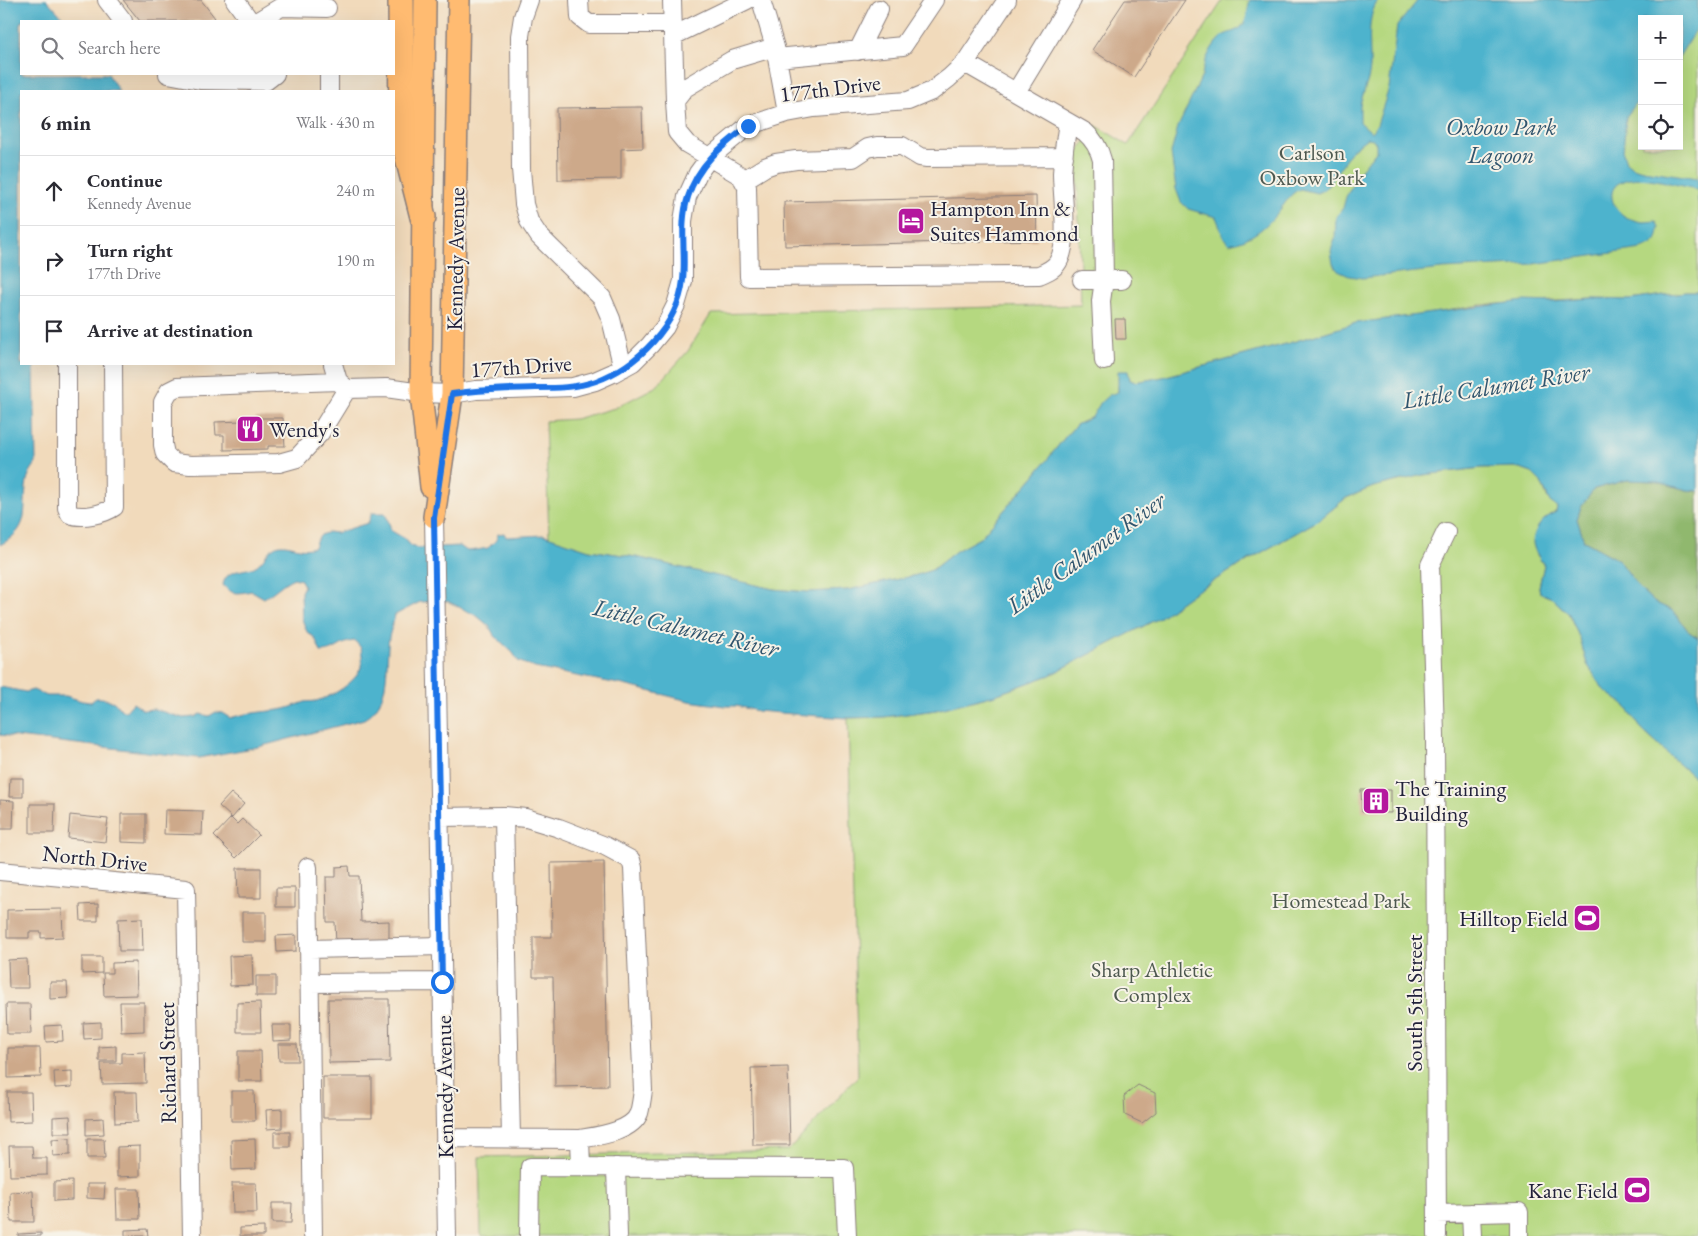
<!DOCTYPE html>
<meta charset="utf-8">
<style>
body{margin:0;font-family:"EB Garamond",serif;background:#f2f2f3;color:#2b2b33}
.controls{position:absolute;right:15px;top:15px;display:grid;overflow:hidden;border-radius:0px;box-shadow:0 5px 20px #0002}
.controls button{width:45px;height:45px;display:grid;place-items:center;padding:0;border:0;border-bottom:1px solid #e1e1e2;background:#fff;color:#2b2b33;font:25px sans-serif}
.stop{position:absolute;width:15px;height:15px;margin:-11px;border:4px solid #1a73e8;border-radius:50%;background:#fff}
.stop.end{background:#1a73e8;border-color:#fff;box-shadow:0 1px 5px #0008}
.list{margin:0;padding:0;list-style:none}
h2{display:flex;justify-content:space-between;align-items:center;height:65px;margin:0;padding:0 20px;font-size:21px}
h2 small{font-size:16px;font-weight:400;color:#7c7c81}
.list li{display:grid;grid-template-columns:32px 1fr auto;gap:15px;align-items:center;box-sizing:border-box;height:70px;padding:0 20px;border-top:1px solid #e1e1e2}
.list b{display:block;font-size:19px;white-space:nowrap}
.list p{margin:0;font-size:16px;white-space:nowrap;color:#7c7c81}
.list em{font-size:16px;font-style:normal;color:#7c7c81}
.icon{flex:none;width:28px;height:28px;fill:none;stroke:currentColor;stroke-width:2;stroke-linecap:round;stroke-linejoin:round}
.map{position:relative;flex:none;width:1698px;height:1236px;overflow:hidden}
.search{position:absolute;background:#fff;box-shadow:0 5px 20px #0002;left:20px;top:20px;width:375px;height:55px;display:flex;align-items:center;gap:12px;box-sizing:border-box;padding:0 18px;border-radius:0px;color:#7c7c81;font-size:19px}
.panel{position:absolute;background:#fff;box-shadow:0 5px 20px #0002;left:20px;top:90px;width:375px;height:275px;border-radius:0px}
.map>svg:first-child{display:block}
.green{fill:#b5d880;stroke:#6c7d5e;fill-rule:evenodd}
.forest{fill:#90b86e;stroke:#596d54}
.water{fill:#4eb3cd;stroke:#386a84}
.building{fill:#cda98a}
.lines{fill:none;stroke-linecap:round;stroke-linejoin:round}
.minor-casing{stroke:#8a7e7b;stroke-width:20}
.major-casing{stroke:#8a7e7b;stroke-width:24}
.highway-casing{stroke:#8a7e7b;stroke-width:28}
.minor{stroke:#fff;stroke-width:18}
.major{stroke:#ffbb71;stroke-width:21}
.highway{stroke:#ffbb71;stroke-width:25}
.route{stroke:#1a73e8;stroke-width:6}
.labels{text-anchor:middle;stroke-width:4;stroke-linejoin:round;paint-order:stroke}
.street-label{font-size:22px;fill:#22223b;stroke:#f7f3e8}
.park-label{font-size:22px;fill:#4e5950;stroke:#f7f3e8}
.poi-label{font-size:22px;fill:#22223b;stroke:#f7f3e8;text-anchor:start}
.water-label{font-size:24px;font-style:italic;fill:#31556e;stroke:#f7f3e8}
</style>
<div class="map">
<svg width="1698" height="1236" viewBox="0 0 1698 1236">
<rect width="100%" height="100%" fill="#f7f3e8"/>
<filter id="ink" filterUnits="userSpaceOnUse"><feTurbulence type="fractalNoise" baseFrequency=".02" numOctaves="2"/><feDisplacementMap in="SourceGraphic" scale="10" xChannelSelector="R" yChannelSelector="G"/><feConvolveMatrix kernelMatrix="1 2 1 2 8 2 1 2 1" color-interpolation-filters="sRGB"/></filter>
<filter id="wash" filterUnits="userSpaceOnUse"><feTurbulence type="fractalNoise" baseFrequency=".0096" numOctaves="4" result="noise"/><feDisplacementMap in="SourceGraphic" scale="20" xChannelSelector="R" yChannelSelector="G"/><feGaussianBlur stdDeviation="1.12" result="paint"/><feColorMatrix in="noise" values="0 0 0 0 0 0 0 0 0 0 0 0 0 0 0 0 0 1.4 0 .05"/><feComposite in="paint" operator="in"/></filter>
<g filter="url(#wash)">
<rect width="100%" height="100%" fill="#f1dabb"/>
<path class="green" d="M1223 0H1698V292H1685L1630 300 1593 299 1481 305 1429 314 1356 323 1286 344 1163 377 1135 382 1130 380 1129 374 1118 386V392L1092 417 1076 425 1066 436 1035 475 980 538 956 551 932 570 917 575 848 590 808 592 773 589 636 557 589 550 549 537 545 421 575 419 615 408 657 386 688 351 711 314 1081 305 1077 154 1095 125 1128 145ZM1642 19H1679V146H1642Z
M1515 467 1532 473 1541 482 1547 497 1557 507 1556 512 1549 515 1546 518 1537 555 1544 565 1539 587 1540 593 1552 598 1569 614 1580 639 1587 664 1604 690 1625 705 1643 731 1680 765 1698 780V1236H481L479 1157 789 1150 858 1076 848 718 884 717 936 710 995 695 1050 675 1159 618 1195 592 1257 555 1319 520 1346 498 1373 487 1423 475 1481 468Z"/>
<path class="forest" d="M1627 480 1655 481 1687 490 1698 491V638L1689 632 1673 611 1654 602 1639 588 1619 560 1584 541 1577 519 1581 507 1594 489Z"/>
<path class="water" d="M0 0H47L66 21H21V74H108L119 91H21V364H34L36 463C33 468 30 471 28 477 20 507 35 526 0 545Z
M1250 0H1379C1365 15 1371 49 1370 68 1369 82 1362 94 1360 106 1360 111 1360 117 1360 122L1371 132 1377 125 1389 88 1397 26 1418 0H1698V25L1679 57V19H1642V95L1626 117 1623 153 1626 162 1632 167 1643 170 1698 178V203V191L1692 188C1673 185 1642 173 1623 181 1604 188 1612 209 1626 217 1630 219 1639 222 1644 222 1648 222 1652 221 1656 221L1659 227C1658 241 1656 243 1642 249L1533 264 1443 269 1362 278 1349 276 1338 271 1333 264 1331 251 1335 238 1336 217 1343 208 1346 197 1360 171 1376 151V144L1373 139 1367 138 1353 149 1325 189 1317 193 1300 189C1290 194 1289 198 1282 207 1267 227 1253 239 1229 244 1220 235 1221 228 1216 217L1188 209 1181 202 1176 189 1171 153 1178 127 1202 76C1203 63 1212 43 1224 35 1230 32 1238 31 1242 26 1248 20 1247 8 1250 0Z
M1685 292H1698V491L1687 490 1655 481 1627 480 1594 489 1581 507 1577 519 1584 541 1619 560 1639 588 1654 602 1673 611 1689 632 1698 638V780L1680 765 1643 731 1625 705 1604 690 1587 664 1580 639 1569 614 1552 598 1540 593 1539 587 1544 565C1540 559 1534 551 1533 543 1533 529 1544 517 1556 512L1557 507 1550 502 1541 482 1532 473 1515 467 1481 468 1423 475 1373 487 1346 498 1319 520 1257 555 1195 592 1159 618 1050 675 995 695 936 710 884 717 848 718 793 714 757 711 737 706H725L689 701 624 685 535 668 518 661 513 653 494 635 489 626 477 616 447 601 420 602 395 615C393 622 391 630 389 637 385 665 392 703 364 719L258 747 198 758 0 735V687L26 692 33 690 47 696H66L82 701 91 702 96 698H102L114 702 123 711H126L133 703 143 710 154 709 183 718 195 717 200 714 209 716 216 712 222 713 230 718C246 713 262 712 279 710 288 709 296 705 305 702 308 701 312 702 316 701 331 697 356 683 361 667 363 661 362 654 361 648L355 641C339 642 337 652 321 652L315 638 307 632 302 619 301 592 304 586 301 580 294 578C282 583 275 592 264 598L252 591C240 593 232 596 223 585 226 569 241 572 254 567 265 562 267 547 280 545 293 544 301 552 314 547L316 541 321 535 328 532 336 533 368 523 372 513H385L390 526V530L407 540 410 545 419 548 460 546 467 551 477 550 488 548 496 540 498 534 504 533 506 537 544 535 589 550 636 557 773 589 808 592 848 590 917 575 932 570 956 551 980 538 1035 475 1066 436 1076 425 1092 417 1101 402 1109 395 1118 392V371H1128L1130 380 1135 382 1163 377 1286 344 1356 323 1524 301 1552 302 1593 299 1630 300Z"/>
<g id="blocks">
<path class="building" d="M123 0H201L215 18 210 21H140Z
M1125 0H1185L1134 77 1092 50Z
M642 107 643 148 621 149V179L558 180 557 108Z
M1036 196 1037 240 785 246 784 202Z
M1115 319H1125L1126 339H1116Z
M256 418H283L285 446H268V449L224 450V435H216L215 422 242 421V423H255Z
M10 778H23V797H9Z
M1361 790H1391V813L1362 812Z
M231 793 244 804 232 818 219 806Z
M0 800 14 801 13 829H0Z
M30 804H55L54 833H30Z
M165 810 203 811 202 835 164 834Z
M121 814H146V843L121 842Z
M70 815 108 819 105 842 68 838Z
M231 818 237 824 242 819 259 835 236 858 214 836Z
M604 862 608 1086 555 1087 553 977H533V937H552L551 863Z
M349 866 350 876H359L361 922 389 921V942L336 944 335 922H327L326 877H336V867Z
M237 868H261V898H238Z
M276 888H295V907H276Z
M98 904V921H81L80 905Z
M62 909 63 937 41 938V932H29V938H7V910Z
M242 912H266V942H242Z
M142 918 143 951H119L118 919Z
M296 935V951L277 952 276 936Z
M252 955 253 985 230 986 229 956Z
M82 957H102V973L82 974Z
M27 959 28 988H9L8 960Z
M136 962 137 995 104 996 103 973H112V963Z
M256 976H276V996H256Z
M50 982H67L68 998 50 999Z
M328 999H389L390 1062 329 1063Z
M120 1002H144V1031L121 1032Z
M260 1002 261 1032H237V1003Z
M6 1004H30L31 1034H7Z
M101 1022V1038L84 1039 83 1023Z
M62 1025 63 1041 46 1042 45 1026Z
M272 1025H291V1040L273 1041Z
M278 1044H297L298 1061H279Z
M116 1046V1061H99V1047Z
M8 1048H40L41 1077 8 1078Z
M238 1051H261L262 1081H238Z
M145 1052 146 1083 102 1084 101 1063H122V1053Z
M788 1067 790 1145H753L751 1068Z
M72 1071V1087L55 1088 54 1072Z
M323 1077H372V1118H323Z
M1138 1085 1155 1093 1156 1112 1142 1123 1125 1115 1124 1096Z
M231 1091H254L255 1121H231Z
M7 1092H31L32 1121 8 1122Z
M114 1092H137L138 1122 115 1123Z
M282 1109V1128L267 1129 266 1110Z
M70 1116 71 1133H53V1117Z
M103 1118 104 1134 86 1135V1119Z
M274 1132H290V1147H274Z
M70 1138V1155L53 1156 52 1139Z
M87 1139H104L105 1158H87Z
M255 1139 256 1169 232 1170 231 1140Z
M9 1146H32L33 1158H47V1175L10 1176Z
M140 1146V1176L117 1177V1147Z
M72 1181V1200L54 1201V1182Z
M232 1183H256L257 1213H233Z
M87 1184H105L104 1199 87 1198Z
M116 1189H139L140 1219H117Z
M33 1191 34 1222H11L10 1192Z
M272 1203H292L291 1223H272Z
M264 1227V1236H240V1228Z
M147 1229 148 1236H125V1230Z
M41 1233V1236H18V1234Z"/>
</g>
</g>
<g filter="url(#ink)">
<use href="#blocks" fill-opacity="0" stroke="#8a7e7b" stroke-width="1"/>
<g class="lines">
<g class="minor-casing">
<path id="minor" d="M107 0 123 21
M235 0 250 21
M529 0 523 17 520 36 521 169 524 204 529 221 539 236 602 298 611 319 623 368
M579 0 580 17 589 24H673
M672 0 675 101
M761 0 775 47
M258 21 281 7 327 8
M673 36 747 0
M858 51 879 9
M777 58 903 46 934 0
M965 63 1085 132C1094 140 1099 148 1102 160L1104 280 1101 301 1104 361
M168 74 200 80 266 81 275 74
M329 74V91
M1016 92 1072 0
M787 113 775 47 732 60 685 88 675 101 677 132 687 144 741 176 747 187 749 277 1039 275C1046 272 1054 269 1058 262 1070 242 1062 197 1062 173 1063 156 1065 139 1068 122
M744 180 765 167 776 163 796 160 853 158 868 148 877 146H902L920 157 927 158 1064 157
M1082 280H1122
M67 364V508L70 514C82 519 104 514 114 507L113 364
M333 364 338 381 347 389 386 388 421 393 452 394 476 390 573 387 595 381 613 373 633 362 650 345 665 327 676 305 683 281V221L687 197 698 173 709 158 748 126 787 113 814 108 908 101 932 91 949 78 965 63 1007 0
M338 381 177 387 169 391 163 402V445L165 454 174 463 190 465 279 463 297 458 320 433 347 389
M434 517 447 1236
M504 816 526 818 559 828 605 846 631 860 633 868 643 1090C642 1098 641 1106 639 1113 632 1132 597 1136 580 1139
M440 817 504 816 511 1138
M308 867 313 1236
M0 871 186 889 192 1236
M309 949 442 946
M309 983 442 982
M445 1138 580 1139 581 1167
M616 1167 618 1236
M1471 1213 1472 1236
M1437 1214 1519 1212V1236
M529 1236 530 1167 844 1168 847 1236
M1437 1236 1435 734 1430 565 1446 532"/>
</g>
<g class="major-casing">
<path id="major" d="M425 0 421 393 431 487
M434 517 452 394 459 0"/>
</g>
<g class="highway-casing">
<path id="highway" d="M401 0 402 134 423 217"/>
</g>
<use href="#minor" class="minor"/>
<use href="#major" class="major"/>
<use href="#highway" class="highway"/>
</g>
</g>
<g class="lines" filter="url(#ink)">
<path class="route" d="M442 982 434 518 452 394C480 389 508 389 536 388 556 388 576 388 596 381 637 366 678 326 683 280 686 252 679 224 688 197 698 164 722 146 748 126"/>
</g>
<defs>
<g id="hotel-square" transform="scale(1.4375)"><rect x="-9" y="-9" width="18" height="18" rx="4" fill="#b5179e" stroke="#f7f3e8"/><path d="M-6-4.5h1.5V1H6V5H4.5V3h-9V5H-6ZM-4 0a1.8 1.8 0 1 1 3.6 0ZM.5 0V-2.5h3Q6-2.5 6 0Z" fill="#fff"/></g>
<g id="restaurant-square" transform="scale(1.4375)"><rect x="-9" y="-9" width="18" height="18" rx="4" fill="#b5179e" stroke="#f7f3e8"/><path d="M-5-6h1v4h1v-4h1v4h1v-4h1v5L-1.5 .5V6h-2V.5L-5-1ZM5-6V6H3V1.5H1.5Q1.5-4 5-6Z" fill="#fff"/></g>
<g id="building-square" transform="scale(1.4375)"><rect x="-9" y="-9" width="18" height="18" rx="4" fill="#b5179e" stroke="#f7f3e8"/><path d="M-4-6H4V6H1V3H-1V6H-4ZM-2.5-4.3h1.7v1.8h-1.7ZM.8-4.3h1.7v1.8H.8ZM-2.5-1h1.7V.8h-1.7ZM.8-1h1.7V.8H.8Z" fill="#fff"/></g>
<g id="stadium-square" transform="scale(1.4375)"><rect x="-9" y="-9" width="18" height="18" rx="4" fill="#b5179e" stroke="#f7f3e8"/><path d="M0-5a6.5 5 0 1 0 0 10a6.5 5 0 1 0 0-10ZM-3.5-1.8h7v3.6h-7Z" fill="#fff"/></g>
</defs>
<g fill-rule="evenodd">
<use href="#hotel-square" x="911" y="221"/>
<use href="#restaurant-square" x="250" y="429"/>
<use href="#building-square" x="1376" y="801"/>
<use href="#stadium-square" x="1587" y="918"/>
<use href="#stadium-square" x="1637" y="1190"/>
</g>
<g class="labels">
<g class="street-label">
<text transform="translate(830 88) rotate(-7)" y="8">177th Drive</text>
<text transform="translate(455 259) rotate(-89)" y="8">Kennedy Avenue</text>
<text transform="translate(521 366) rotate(-4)" y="8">177th Drive</text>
<text transform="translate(95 858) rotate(6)" y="8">North Drive</text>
<text transform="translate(1414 1003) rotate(-90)" y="8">South 5th Street</text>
<text transform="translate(167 1063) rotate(-91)" y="8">Richard Street</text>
<text transform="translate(444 1087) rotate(-91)" y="8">Kennedy Avenue</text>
</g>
<g class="park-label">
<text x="1312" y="160">Carlson<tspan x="1312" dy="25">Oxbow Park</tspan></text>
<text x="1341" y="908">Homestead Park</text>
<text x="1152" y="977">Sharp Athletic<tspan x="1152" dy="25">Complex</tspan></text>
</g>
<g class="poi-label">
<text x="930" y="216">Hampton Inn &amp;<tspan x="930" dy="25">Suites Hammond</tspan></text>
<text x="269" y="437">Wendy's</text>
<text x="1395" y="796">The Training<tspan x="1395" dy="25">Building</tspan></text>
<text x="1568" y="926" text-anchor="end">Hilltop Field</text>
<text x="1618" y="1198" text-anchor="end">Kane Field</text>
</g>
<g class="water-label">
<text x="1501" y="135">Oxbow Park<tspan x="1501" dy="28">Lagoon</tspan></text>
<text transform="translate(1496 386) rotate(-9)" y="8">Little Calumet River</text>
<text transform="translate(1086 553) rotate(-36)" y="8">Little Calumet River</text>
<text transform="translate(686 628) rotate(13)" y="8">Little Calumet River</text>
</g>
</g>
</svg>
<div class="controls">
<button>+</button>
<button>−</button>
<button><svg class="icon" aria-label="locate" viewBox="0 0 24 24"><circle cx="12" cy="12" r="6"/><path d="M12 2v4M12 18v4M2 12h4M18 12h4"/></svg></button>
</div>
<div class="stop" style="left:442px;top:982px"></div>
<div class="stop end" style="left:748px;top:126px"></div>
<div class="search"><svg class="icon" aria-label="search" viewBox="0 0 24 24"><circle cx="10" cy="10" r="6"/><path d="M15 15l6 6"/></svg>Search here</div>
<section class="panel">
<h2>6 min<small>Walk · 430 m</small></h2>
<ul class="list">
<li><svg class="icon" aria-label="ahead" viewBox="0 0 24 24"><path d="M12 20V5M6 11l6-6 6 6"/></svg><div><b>Continue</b><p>Kennedy Avenue</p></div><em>240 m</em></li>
<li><svg class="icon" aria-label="right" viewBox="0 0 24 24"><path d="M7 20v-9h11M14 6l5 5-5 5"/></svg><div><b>Turn right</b><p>177th Drive</p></div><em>190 m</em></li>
<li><svg class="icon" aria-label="arrive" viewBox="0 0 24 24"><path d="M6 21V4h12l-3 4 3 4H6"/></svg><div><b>Arrive at destination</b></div></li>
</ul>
</section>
</div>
